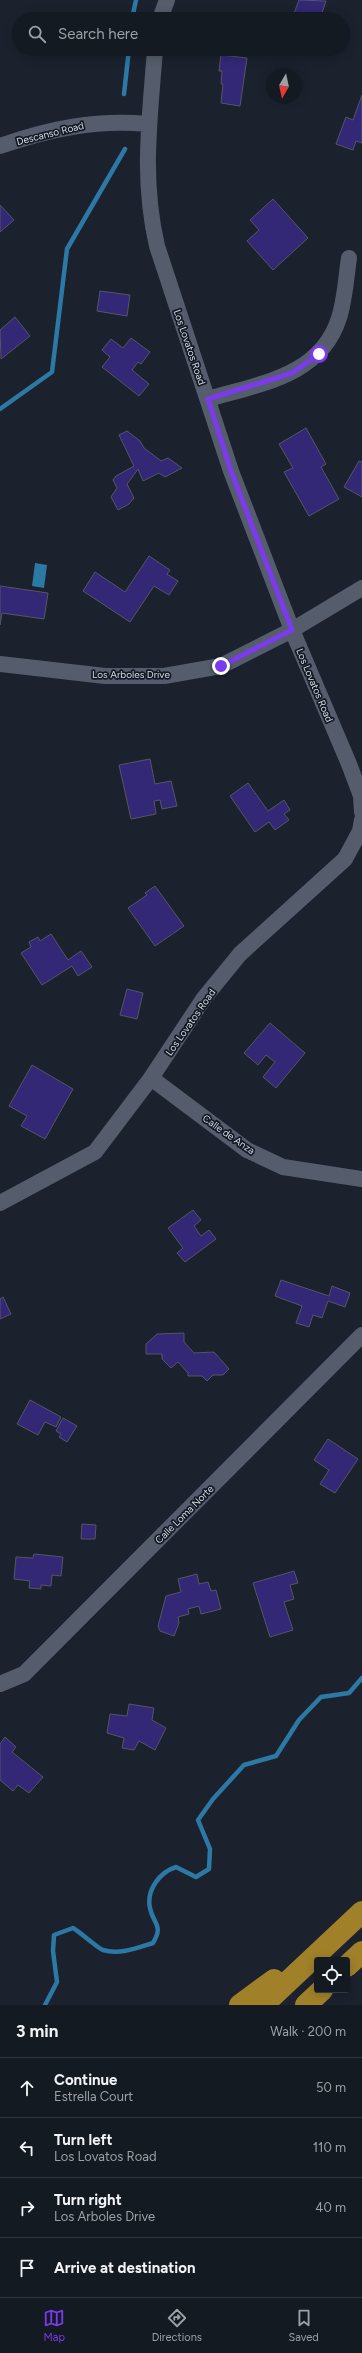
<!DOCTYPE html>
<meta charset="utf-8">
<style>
body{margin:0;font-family:Figtree,sans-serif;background:#21272f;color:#f1f3f6}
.controls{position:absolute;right:12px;bottom:12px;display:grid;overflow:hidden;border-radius:4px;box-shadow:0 2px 10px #0003}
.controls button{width:36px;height:36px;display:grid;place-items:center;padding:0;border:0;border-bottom:1px solid #333840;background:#141a22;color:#f1f3f6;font:20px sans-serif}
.compass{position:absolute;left:266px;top:68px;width:36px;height:36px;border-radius:50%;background:#141a22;box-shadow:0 2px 10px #0003;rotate:189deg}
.stop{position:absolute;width:12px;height:12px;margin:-9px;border:3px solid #7c3aed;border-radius:50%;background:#fff}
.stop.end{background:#7c3aed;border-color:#fff;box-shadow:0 1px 4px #0008}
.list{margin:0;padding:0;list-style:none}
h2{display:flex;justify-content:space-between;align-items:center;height:52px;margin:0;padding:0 16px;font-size:17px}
h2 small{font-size:13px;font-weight:400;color:#9da1a5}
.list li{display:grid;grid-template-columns:26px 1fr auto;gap:12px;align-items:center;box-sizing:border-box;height:60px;padding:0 16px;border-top:1px solid #333840}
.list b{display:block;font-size:15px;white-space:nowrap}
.list p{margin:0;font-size:13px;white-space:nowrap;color:#9da1a5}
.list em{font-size:13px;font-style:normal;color:#9da1a5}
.icon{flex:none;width:22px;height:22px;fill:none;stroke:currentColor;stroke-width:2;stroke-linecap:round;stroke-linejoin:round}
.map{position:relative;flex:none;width:362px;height:2005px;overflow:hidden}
.search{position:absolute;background:#141a22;box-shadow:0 2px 10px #0003;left:12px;right:12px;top:12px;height:44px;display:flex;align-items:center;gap:10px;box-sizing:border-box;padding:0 14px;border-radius:22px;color:#9da1a5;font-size:15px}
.sheet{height:292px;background:#141a22}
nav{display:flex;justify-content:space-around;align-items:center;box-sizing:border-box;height:56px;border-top:1px solid #333840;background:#141a22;font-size:11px;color:#9da1a5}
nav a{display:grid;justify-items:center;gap:2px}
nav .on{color:#7c3aed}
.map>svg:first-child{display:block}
.water{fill:#2b79a4}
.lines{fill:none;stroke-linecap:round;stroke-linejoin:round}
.stream{stroke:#2b79a4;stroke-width:4.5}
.building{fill:#332875;stroke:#545565}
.minor{stroke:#555d6c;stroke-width:16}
.highway{stroke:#a1802a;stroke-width:22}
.route{stroke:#7c3aed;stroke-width:5}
.labels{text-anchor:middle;stroke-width:3.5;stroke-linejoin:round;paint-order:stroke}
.street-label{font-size:10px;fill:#d6dbe3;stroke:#121924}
</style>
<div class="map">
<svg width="362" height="2005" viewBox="0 0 362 2005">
<rect width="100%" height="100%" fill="#1b222e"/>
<path class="water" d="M35 563 47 565 44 588 32 586Z"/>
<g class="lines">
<path class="stream" d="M132 19 136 0
M124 94 129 49
M0 409 52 372 67 249 125 149
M45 2005 57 1982 53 1951 54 1935 73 1928C80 1932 99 1949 103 1950 119 1955 137 1948 153 1943 164 1925 153 1924 150 1908 146 1890 160 1872 176 1867L196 1877 209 1869 210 1849 198 1820 213 1799 244 1765 276 1756 299 1720 321 1697 349 1693 362 1678"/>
</g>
<path class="building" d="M299 0 326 1 320 19H292Z
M221 55 247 58 240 106 221 103 223 84H221L222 71H219Z
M362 95V143L356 141 353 150 336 144 346 117 353 120Z
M273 199 308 238 273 270 247 241 259 230 250 220Z
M0 205 14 220 0 232Z
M100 291 130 295 127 316 97 311Z
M15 317 30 336 1 359 0 330Z
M131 338 150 352 141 364 138 362 132 370 149 384 139 396 102 367 110 357 102 350 111 339 123 348Z
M306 428 326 464 321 467 339 499 309 516 284 472 293 468 279 444Z
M127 431 140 441 144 448 161 461 168 458 182 468 165 477 159 473 143 481 138 469 127 484 134 498 129 504 118 510 111 497 117 488 113 480 116 476 134 466 119 435Z
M359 461 362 462V497L344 487Z
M149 556 170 570 167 574 178 581 169 595 154 586 130 622 83 591 95 572 125 592Z
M0 586 48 593 44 619 2 613 0 625Z
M150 759 155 784 171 781 177 806 162 809 160 800 154 801 156 814 131 819 119 765Z
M248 783 268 811 284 800 290 810 284 814 289 820 275 830 269 822 255 832 230 796Z
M155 886 184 926 155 946 128 908 147 895 145 893Z
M51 934 68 960 81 951 92 967 78 976 72 966 42 985 21 953 31 947 29 942 38 937 40 941Z
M127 989 143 993 137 1019 120 1015Z
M270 1023 305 1053 276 1088 263 1077 275 1062 266 1055 258 1065 244 1053Z
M32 1065 73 1089 45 1139 21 1126 27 1116 9 1106Z
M193 1210 201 1220 194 1226 201 1236 209 1230 216 1239 185 1262 177 1253 183 1248 168 1228Z
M281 1280 329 1296 332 1286 350 1293 345 1307 328 1301 322 1318 313 1315 309 1327 296 1323 302 1306 275 1296Z
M3 1297 11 1314 0 1319V1299Z
M184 1333V1342L194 1353 214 1352 229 1369 223 1375H213L207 1381 202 1376H188V1373L178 1362 171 1368 162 1359V1354H146V1344L157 1334Z
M30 1400 61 1417 56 1427 45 1422 38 1435 17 1424Z
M63 1418 77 1426 67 1442 59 1437 61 1434 56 1431Z
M328 1439 358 1459 335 1493 320 1484 329 1470 314 1460Z
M82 1524 96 1525 95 1539H81Z
M34 1554 63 1557 61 1576 52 1575 51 1586 41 1585V1589L29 1588 30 1581 14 1579 16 1557 33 1558Z
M294 1571 298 1583 290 1585 294 1599 284 1602 293 1630 270 1637 253 1583Z
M197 1574 199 1584 208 1582 211 1591 216 1590 221 1609 201 1614 199 1606 188 1609 189 1614 178 1617 179 1623 174 1636 160 1631 158 1626 166 1596 181 1592 178 1579Z
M129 1704 154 1708 152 1720 166 1728 155 1750 139 1741 134 1750 122 1748 124 1738 107 1733 110 1714 127 1716Z
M5 1737 16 1747 12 1752 43 1777 29 1793 18 1785 13 1791 0 1780V1744Z"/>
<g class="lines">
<path class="minor" d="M160 19 167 0
M155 49C150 119 141 177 157 246L231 471 292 630 349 764 361 796 362 812
M0 146C49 129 96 119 148 124
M208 399C259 384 321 376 339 318 345 299 346 278 349 258
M0 664 105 676H164L221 666 292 630 362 588
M151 1078 247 1150 283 1167 362 1179
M0 1203 95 1152 151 1078 204 998 240 954 345 859 360 831 362 820
M0 1684 24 1674 362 1335"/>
<path class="highway" d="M347 1966 362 1952
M240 2005 274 1980
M263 2005 362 1912
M306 2005 322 1990"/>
</g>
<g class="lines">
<path class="route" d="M221 666 292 630 231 471 208 399 292 373 319 354"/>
</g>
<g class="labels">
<g class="street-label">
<text transform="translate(50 133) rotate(-14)" y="4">Descanso Road</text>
<text transform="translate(190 347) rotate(71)" y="4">Los Lovatos Road</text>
<text x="131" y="678">Los Arboles Drive</text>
<text transform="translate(315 685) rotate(67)" y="4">Los Lovatos Road</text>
<text transform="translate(190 1022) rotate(-55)" y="4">Los Lovatos Road</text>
<text transform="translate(229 1134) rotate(35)" y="4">Calle de Anza</text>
<text transform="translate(184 1514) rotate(-45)" y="4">Calle Loma Norte</text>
</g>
</g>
</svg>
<div class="controls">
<button><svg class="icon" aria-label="locate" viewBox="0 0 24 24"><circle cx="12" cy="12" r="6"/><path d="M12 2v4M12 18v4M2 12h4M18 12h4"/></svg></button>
</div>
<svg class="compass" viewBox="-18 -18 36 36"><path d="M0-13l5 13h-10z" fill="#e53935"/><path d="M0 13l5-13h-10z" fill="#9da1a5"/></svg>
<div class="stop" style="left:319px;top:354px"></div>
<div class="stop end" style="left:221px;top:666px"></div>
<div class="search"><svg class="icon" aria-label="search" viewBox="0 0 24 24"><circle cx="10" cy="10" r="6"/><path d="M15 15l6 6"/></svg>Search here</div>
</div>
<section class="sheet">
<h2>3 min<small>Walk · 200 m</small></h2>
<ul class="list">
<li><svg class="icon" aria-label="ahead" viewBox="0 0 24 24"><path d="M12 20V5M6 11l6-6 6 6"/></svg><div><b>Continue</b><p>Estrella Court</p></div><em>50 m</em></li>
<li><svg class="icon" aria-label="left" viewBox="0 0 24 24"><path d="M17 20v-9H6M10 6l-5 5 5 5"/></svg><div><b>Turn left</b><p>Los Lovatos Road</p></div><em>110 m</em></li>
<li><svg class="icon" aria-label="right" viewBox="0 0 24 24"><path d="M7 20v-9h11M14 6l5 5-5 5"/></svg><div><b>Turn right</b><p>Los Arboles Drive</p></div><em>40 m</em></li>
<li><svg class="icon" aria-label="arrive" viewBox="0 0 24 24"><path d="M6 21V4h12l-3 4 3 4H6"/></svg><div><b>Arrive at destination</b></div></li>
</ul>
</section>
<nav>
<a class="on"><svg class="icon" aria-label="map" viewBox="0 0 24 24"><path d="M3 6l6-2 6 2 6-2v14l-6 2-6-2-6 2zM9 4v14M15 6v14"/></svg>Map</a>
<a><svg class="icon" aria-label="directions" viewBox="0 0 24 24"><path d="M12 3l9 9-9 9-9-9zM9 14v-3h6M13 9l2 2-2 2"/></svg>Directions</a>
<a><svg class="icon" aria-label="saved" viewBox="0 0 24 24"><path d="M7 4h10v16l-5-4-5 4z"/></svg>Saved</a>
</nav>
